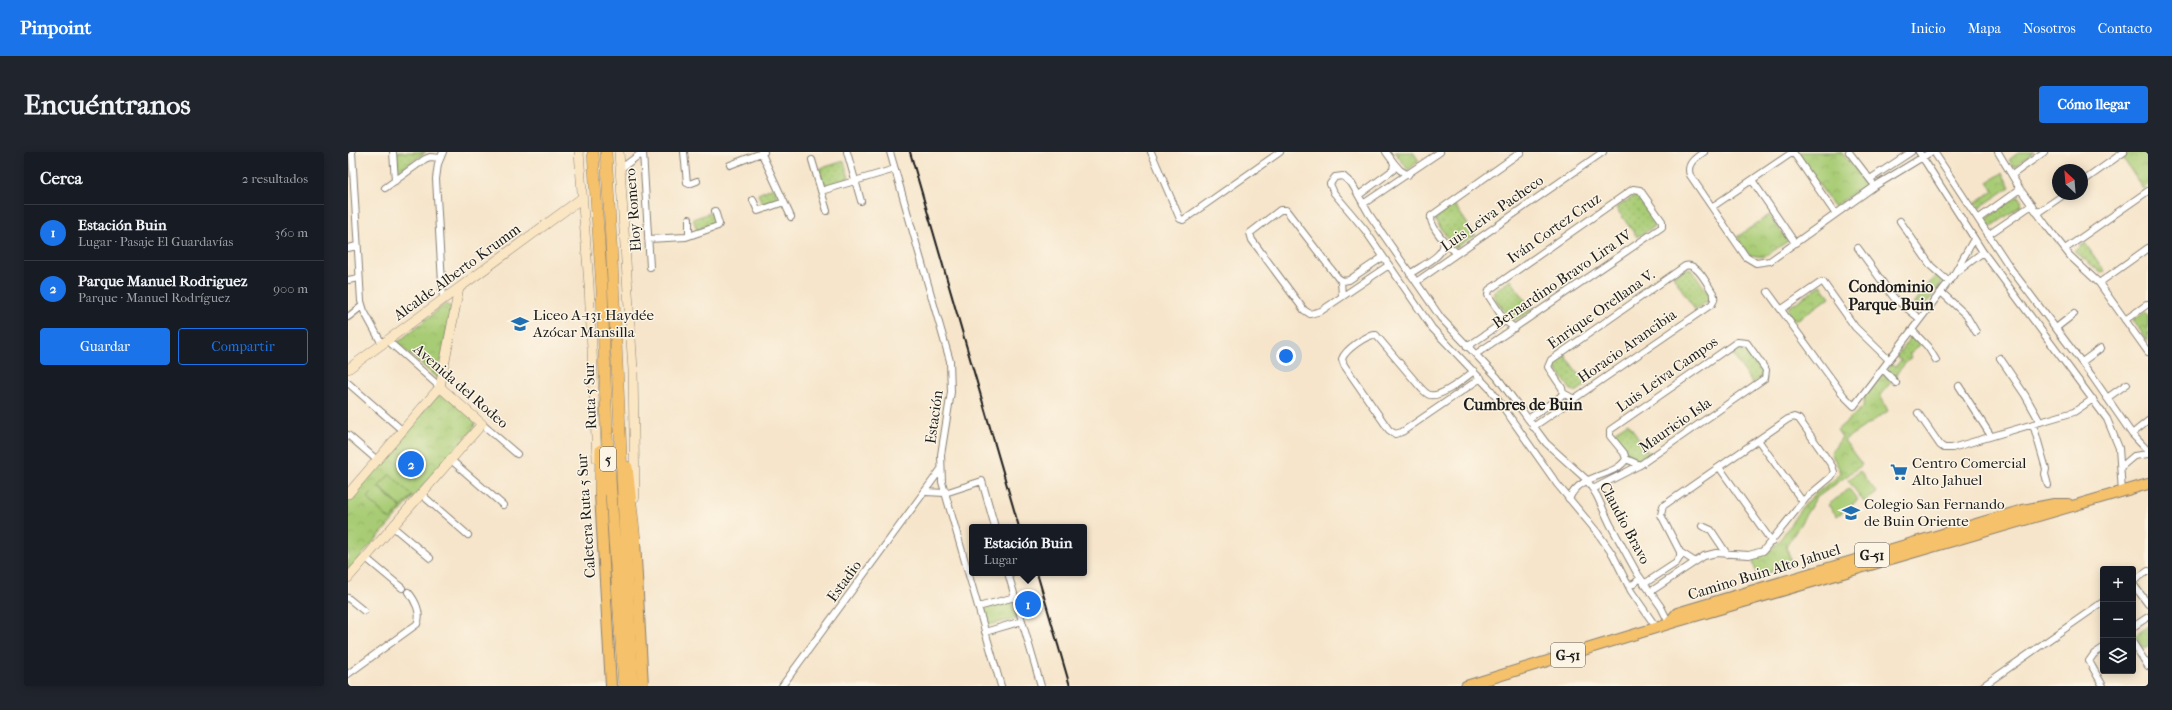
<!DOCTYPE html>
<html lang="es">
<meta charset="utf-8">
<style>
body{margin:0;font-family:"IM FELL French Canon",serif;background:#20242c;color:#f1f3f6}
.controls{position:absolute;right:12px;bottom:12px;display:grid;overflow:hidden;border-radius:4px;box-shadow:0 2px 10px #0003}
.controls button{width:36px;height:36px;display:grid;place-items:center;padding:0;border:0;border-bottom:1px solid #363941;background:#171b24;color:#f1f3f6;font:20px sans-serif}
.compass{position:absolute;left:1704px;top:12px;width:36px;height:36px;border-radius:50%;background:#171b24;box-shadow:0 2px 10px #0003;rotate:334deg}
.you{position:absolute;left:938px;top:204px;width:14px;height:14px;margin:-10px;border:3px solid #fff;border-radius:50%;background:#1a73e8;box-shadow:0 0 0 6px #1a73e833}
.badge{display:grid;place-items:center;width:26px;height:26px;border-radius:50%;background:#1a73e8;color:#fff;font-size:13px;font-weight:700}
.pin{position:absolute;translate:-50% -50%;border:2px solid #fff;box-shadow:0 1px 4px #0006}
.popup{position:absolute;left:621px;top:372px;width:118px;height:52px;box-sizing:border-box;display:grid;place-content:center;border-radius:4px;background:#171b24;filter:drop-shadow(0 1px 3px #0005);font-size:13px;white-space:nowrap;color:#9ea1a6}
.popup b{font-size:15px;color:#f1f3f6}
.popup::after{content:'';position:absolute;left:50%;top:100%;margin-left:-8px;border:8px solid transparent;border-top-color:#171b24}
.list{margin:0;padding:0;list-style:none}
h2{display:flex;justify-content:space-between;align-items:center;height:52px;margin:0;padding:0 16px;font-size:17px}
h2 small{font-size:13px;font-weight:400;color:#9ea1a6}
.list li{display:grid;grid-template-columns:26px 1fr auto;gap:12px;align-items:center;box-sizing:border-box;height:56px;padding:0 16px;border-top:1px solid #363941}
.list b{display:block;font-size:15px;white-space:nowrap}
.list p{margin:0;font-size:13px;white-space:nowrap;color:#9ea1a6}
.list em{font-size:13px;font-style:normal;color:#9ea1a6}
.actions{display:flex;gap:8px;padding:12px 16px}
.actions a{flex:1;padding:9px 0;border:1px solid #1a73e8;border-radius:4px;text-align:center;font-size:14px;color:#1a73e8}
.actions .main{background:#1a73e8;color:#fff}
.icon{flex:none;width:22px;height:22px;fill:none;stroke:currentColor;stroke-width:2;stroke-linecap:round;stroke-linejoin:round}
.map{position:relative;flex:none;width:1800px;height:534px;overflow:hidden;border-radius:4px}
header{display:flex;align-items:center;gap:24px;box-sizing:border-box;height:56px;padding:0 20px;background:#1a73e8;color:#fff}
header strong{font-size:19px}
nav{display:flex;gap:22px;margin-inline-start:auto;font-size:14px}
.intro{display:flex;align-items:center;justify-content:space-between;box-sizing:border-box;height:96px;padding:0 24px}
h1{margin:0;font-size:28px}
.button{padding:10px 18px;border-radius:4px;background:#1a73e8;color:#fff;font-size:14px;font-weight:700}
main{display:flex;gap:24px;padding:0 24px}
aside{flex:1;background:#171b24;border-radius:4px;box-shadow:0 2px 10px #0003}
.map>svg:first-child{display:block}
.grass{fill:url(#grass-dots);stroke:#627448}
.park{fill:url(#park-crowns);stroke:#627448}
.pitch{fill:#a8cc75;stroke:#627448}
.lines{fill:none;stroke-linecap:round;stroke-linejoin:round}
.street-casing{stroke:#898074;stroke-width:8}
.secondary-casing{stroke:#898074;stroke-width:10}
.primary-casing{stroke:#898074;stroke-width:12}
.highway-casing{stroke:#898074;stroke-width:12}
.street{stroke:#fff;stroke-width:6}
.secondary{stroke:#fbe6c4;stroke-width:9}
.primary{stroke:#f5c16b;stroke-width:10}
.highway{stroke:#f5c16b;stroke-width:11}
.rail{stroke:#1c1c1c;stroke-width:2}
.labels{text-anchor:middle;stroke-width:3;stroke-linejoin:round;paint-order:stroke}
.shield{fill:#fcf5e5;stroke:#5f5d58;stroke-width:1}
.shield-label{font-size:14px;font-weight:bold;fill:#1c1c1c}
.street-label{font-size:15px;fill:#1c1c1c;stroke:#fcf5e5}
.poi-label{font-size:15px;fill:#1c1c1c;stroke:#fcf5e5;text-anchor:start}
.neighbourhood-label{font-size:16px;font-weight:bold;fill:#1c1c1c;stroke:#fcf5e5}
</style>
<header>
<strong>Pinpoint</strong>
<nav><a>Inicio</a><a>Mapa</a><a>Nosotros</a><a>Contacto</a></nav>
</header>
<div class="intro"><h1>Encuéntranos</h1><a class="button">Cómo llegar</a></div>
<main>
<aside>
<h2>Cerca<small>2 resultados</small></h2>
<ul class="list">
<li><span class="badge">1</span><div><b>Estación Buin</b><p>Lugar · Pasaje El Guardavías</p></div><em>360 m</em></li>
<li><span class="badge">2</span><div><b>Parque Manuel Rodriguez</b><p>Parque · Manuel Rodríguez</p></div><em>900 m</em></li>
</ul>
<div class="actions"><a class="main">Guardar</a><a>Compartir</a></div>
</aside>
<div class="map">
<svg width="1800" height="534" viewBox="0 0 1800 534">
<defs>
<pattern id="grass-dots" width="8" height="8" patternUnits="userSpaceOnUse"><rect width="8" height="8" fill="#a8cc75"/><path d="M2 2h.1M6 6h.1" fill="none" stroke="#90af65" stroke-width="1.8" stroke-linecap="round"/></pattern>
<pattern id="park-crowns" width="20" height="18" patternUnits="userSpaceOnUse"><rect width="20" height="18" fill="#a8cc75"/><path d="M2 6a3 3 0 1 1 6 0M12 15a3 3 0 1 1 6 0" fill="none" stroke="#90af65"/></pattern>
</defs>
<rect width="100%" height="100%" fill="#fcf5e5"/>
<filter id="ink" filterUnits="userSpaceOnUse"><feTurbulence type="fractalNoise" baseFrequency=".025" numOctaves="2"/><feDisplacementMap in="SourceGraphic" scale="8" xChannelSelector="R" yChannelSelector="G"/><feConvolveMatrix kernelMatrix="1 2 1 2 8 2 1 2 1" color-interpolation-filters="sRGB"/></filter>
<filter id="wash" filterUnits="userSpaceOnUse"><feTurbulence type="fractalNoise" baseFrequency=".012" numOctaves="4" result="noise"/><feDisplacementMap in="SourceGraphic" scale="16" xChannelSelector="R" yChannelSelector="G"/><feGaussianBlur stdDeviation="0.9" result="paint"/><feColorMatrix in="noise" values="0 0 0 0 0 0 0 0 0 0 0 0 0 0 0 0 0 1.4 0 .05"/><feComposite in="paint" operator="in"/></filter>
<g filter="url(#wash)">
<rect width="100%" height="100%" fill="#f6e5cb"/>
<path class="grass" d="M49 0H78L49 20Z
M496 9 501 26 476 34 471 17Z
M426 35 431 48 415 55 410 42Z
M1289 42 1309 70 1307 74 1289 85 1268 56Z
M1668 45H1672L1674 53 1643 75 1637 68Z
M1106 52 1127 83 1109 95 1105 94 1087 68 1089 65Z
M364 60 368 71 349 78 345 67Z
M1737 91 1757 120 1753 121 1726 99Z
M1339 116 1345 119 1362 144 1361 148 1347 158 1325 124Z
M1588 122 1595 130 1571 161 1563 157Z
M1163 128 1184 158 1166 169 1162 168 1145 143 1147 138Z
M1564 183 1574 191 1561 202 1563 205 1548 222 1549 226 1539 219 1542 212 1547 215 1553 208 1548 205Z
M1393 194 1398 195 1415 219 1413 225 1404 231 1383 200Z
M1217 203 1238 233 1228 240 1223 238 1206 214 1207 210Z
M1280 271 1301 301 1290 308 1283 305 1266 284 1267 279Z"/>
<path class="park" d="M1047 0H1065L1071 9 1060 18Z
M1448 0H1493L1520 32 1486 54Z
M1671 0H1686L1666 15 1661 8Z
M1784 0 1800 1V33L1795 37 1775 6Z
M1654 21 1662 35 1631 56 1628 50 1645 39 1640 30Z
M1421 63 1440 89 1416 105 1401 103 1389 85Z
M1473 133 1482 145 1447 169 1441 163 1440 156Z
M97 152 103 155 90 227 49 191Z
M1797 159 1800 163V190L1785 168Z
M1535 222 1544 229 1532 243 1540 259 1496 288 1514 313 1468 346 1438 395 1445 413 1409 424 1404 407C1432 401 1440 370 1458 351 1468 340 1480 332 1492 323L1493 320 1483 301 1494 285 1489 278 1515 255 1516 246Z
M96 242 127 270 126 276 0 419V348L87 246Z
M664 449 669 467 640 473 636 456Z
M1800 474V494L1796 497 1787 484Z"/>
<path class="pitch" d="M1512 319 1529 341 1516 350 1500 328Z
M42 322 64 344 53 355 31 334Z
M30 335 53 356 42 368 19 346Z
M1501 337 1510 348 1489 364 1480 353Z"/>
</g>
<g filter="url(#ink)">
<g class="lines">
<g class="street-casing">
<path id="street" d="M4 0 13 149 16 159 34 192
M45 0 47 29
M95 0 90 12 88 27 95 148
M295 0 302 115
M336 0 339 31 341 32 349 29
M413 0 443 65
M499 0 513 49
M542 0 602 209 603 240 593 303 594 330 653 534
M803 0 832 67 835 68 932 0
M1356 0C1347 6 1338 12 1342 23L1398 105 1408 111 1422 109 1527 34 1583 0
M1445 0 1487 61
M1501 0 1524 30
M1571 0 1635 100 1759 267 1771 296 1774 340
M1586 0 1663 117 1744 224 1784 282 1800 299
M1650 0 1672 37 1698 73 1722 104 1751 131 1800 200
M464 8 479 59
M1046 11 1052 18 1060 23
M382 13 416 0
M272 17 295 0
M1664 23 1696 0
M1522 27 1563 0
M1404 28 1447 91
M1734 30 1776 0
M37 36 77 7 82 5 92 6
M473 39 547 17
M1011 43 1045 18 1046 11 1038 0
M405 48 410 59 436 50
M1015 52 1092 0
M1364 55 1445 0
M1689 61 1717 42
M1630 67 1672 37
M1552 69 1583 114 1601 130
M1640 83 1684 53
M341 84V67
M300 87 338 85 370 74 371 72 367 59
M0 96 9 94
M1510 96 1546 146 1572 167
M1717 97 1800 39
M1109 101C1101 95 1081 75 1083 64L1173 0
M1035 105 1001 128 995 129 990 126 938 58H932L902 81 904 88 956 158 962 162 973 159 1041 113
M1609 120 1635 100
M1062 122C1072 114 1100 103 1095 88
M0 128 11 126
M993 129 994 144
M1068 130 1255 0
M1751 131 1800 96
M1420 140 1496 244 1506 254 1605 124 1626 87
M1593 140 1618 163 1628 180
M1434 157 1472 131 1475 130 1507 175 1541 208
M0 165 14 154
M1777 168 1800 152
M1708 176 1726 162
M1564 178 1580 195 1588 208
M39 188 92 235
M1119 195 1157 169
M1128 202 1314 75V69L1292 38 1285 37 1141 138 1140 143 1157 169 1167 176
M1652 206 1677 243 1692 270
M1734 210 1753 196
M1535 217 1548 231
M1126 219C1117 226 1093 246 1082 243 1078 242 1075 238 1072 235L1028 183C1019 182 997 198 994 207L996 213 1041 278 1047 282 1054 280 1133 226
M0 231 55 279
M1611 234 1643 284
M1759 246 1779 232
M1570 261 1592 293 1596 296H1604L1726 260 1745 247
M1180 267 1212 245 1215 241
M134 272 169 302
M1685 272 1698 317 1697 322 1700 333
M1185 275 1364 152C1367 148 1367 145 1365 141 1359 132 1349 110 1337 114L1203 208 1200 215 1214 236 1215 241 1226 247
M1784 282 1800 269
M0 283 29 308
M1410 288 1455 350
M103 308 155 353
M1371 315 1424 390
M1773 315 1786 304 1800 302
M1245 337 1292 313 1417 226 1418 218 1399 191 1389 190 1262 278V284L1276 301 1278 307 1292 313
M578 340 597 341 634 329 647 375
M73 342 120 383
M1221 347C1233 320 1267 326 1278 307
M1354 374 1363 378 1379 402
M45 375 82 406
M1332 400 1346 409
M18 406 54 436
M660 421 693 534
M1785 429 1800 419
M1296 432 1328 411 1332 405V400L1313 363 1315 354 1440 267 1446 265 1451 267 1484 314 1486 320 1483 325 1458 346 1415 399 1401 403 1368 401 1356 404 1302 440
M1785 432 1800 452
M1280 433 1286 432 1292 426
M0 446 16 459
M630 455 667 445
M1308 475 1283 439 1265 403 1249 380 1209 332 1143 238 1084 176 1017 78 986 41 982 32 987 25 995 24 1004 32 1021 62 1093 166 1149 225 1198 291 1239 328 1249 344 1262 372 1289 421 1313 455 1321 471
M1785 475 1800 465
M637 480 674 469
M1785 491 1800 514
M0 522 69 472C74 461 67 448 60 440
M434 534 593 317
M1635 534 1755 450
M1755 534 1741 509 1746 502 1755 496"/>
</g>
<g class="secondary-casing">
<path id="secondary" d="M231 0 241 133 249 307
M271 0 285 218 287 345
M0 217 234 46
M0 342 92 235 111 136
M0 426 134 272 92 235"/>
</g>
<g class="primary-casing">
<path id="primary" d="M252 342 263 534
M287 388 295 534
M1321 471 1329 461 1675 358 1706 352H1720
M1118 534 1327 470 1800 332"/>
</g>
<g class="highway-casing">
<path id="highway" d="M245 0 254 138 259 282 276 534
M258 0C269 178 274 356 285 534
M279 315 287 388
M252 342 253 298"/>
</g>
<use href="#street" class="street"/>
<use href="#secondary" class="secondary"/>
<use href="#primary" class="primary"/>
<use href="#highway" class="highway"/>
<path class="rail" d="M562 0 671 375
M689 421 722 534"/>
</g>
</g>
<defs>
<g id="school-bare" transform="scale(1.38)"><path d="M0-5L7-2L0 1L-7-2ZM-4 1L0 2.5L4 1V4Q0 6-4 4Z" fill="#1f6fb2" stroke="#fcf5e5" stroke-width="2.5" paint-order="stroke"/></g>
<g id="supermarket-bare" transform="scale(1.38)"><path d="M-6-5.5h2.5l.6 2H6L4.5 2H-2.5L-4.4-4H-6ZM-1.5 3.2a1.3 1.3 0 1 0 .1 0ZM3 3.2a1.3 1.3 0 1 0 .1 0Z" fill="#1f6fb2" stroke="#fcf5e5" stroke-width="2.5" paint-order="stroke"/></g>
</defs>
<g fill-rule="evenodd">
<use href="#school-bare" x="172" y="172"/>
<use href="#supermarket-bare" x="1551" y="320"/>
<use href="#school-bare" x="1503" y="361"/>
</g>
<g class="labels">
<g class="shield">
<rect x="252" y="295" width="16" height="24" rx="3"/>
<rect x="1507" y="391" width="34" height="24" rx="3"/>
<rect x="1203" y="491" width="34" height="24" rx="3"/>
</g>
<g class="shield-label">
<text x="260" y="312">5</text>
<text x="1524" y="408">G-51</text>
<text x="1220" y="508">G-51</text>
</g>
<g class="street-label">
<text transform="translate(285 58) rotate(-94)" y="5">Eloy Romero</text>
<text transform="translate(1144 61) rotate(-35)" y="5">Luis Leiva Pacheco</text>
<text transform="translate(1206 76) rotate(-35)" y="5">Iván Cortez Cruz</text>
<text transform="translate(109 120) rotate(-36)" y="5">Alcalde Alberto Krumm</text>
<text transform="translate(1214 127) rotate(-34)" y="5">Bernardino Bravo Lira IV</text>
<text transform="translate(1253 157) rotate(-35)" y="5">Enrique Orellana V.</text>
<text transform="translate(1279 194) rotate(-35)" y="5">Horacio Arancibia</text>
<text transform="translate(1319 222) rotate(-35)" y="5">Luis Leiva Campos</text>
<text transform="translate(113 234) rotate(41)" y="5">Avenida del Rodeo</text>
<text transform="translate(242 244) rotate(-92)" y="5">Ruta 5 Sur</text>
<text transform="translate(586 265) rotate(-82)" y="5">Estación</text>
<text transform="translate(1327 273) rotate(-35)" y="5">Mauricio Isla</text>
<text transform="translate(238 364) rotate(-94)" y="5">Caletera Ruta 5 Sur</text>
<text transform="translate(1277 371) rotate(62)" y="5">Claudio Bravo</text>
<text transform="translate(1416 420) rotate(-17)" y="5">Camino Buin Alto Jahuel</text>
<text transform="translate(496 429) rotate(-54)" y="5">Estadio</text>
</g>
<g class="poi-label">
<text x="185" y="168">Liceo A-131 Haydée<tspan x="185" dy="17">Azócar Mansilla</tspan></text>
<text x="1564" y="316">Centro Comercial<tspan x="1564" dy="17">Alto Jahuel</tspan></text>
<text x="1516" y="357">Colegio San Fernando<tspan x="1516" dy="17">de Buin Oriente</tspan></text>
</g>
<g class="neighbourhood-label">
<text x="1543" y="140">Condominio<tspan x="1543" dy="18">Parque Buin</tspan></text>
<text x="1175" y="258">Cumbres de Buin</text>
</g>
</g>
</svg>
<div class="controls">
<button>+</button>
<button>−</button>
<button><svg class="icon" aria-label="layers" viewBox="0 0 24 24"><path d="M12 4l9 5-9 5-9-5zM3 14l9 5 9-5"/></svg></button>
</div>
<svg class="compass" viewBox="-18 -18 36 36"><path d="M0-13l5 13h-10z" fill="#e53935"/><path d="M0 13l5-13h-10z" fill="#9ea1a6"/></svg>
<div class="you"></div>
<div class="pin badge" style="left:680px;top:452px">1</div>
<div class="popup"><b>Estación Buin</b>Lugar</div>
<div class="pin badge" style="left:63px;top:312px">2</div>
</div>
</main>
